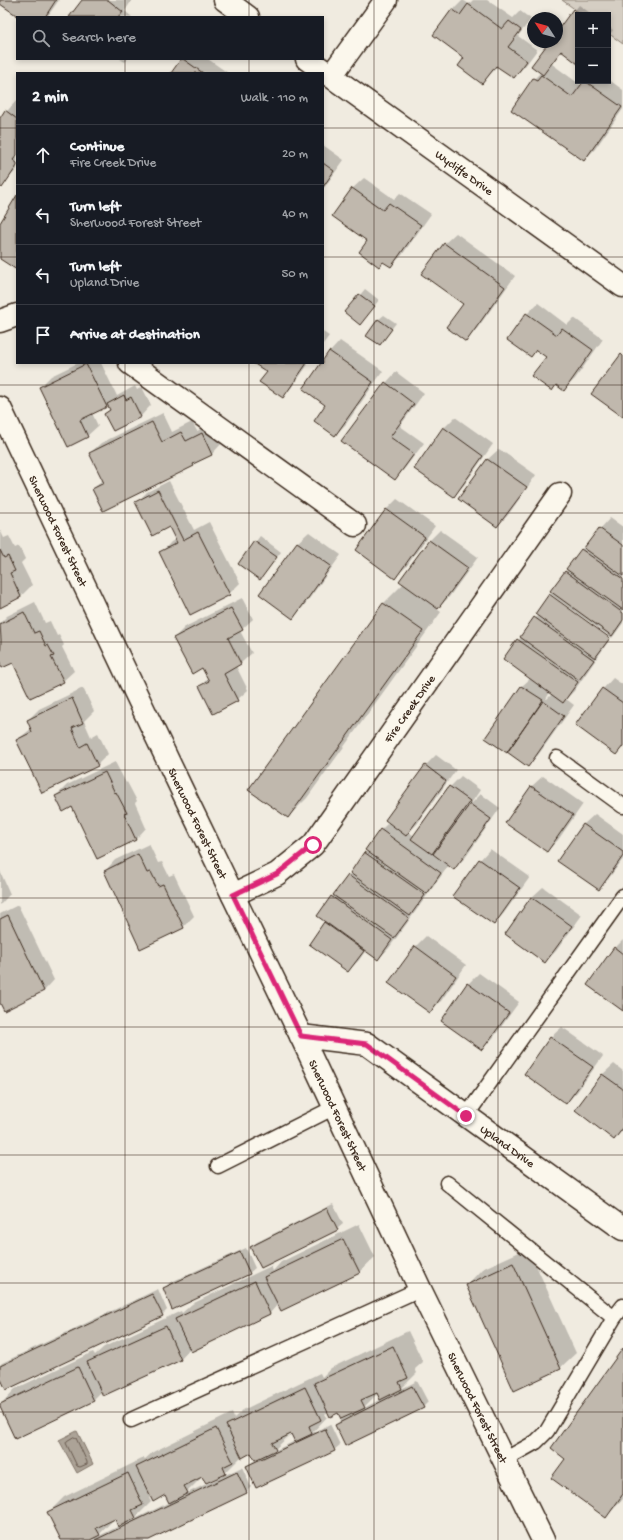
<!DOCTYPE html>
<meta charset="utf-8">
<style>
body{margin:0;font-family:"Gochi Hand",sans-serif;background:#20242c;color:#f1f3f6}
.controls{position:absolute;right:12px;top:12px;display:grid;overflow:hidden;border-radius:0px;box-shadow:0 2px 6px #0003}
.controls button{width:36px;height:36px;display:grid;place-items:center;padding:0;border:0;border-bottom:1px solid #363941;background:#171b24;color:#f1f3f6;font:20px sans-serif}
.compass{position:absolute;left:527px;top:12px;width:36px;height:36px;border-radius:50%;background:#171b24;box-shadow:0 2px 6px #0003;rotate:306deg}
.stop{position:absolute;width:12px;height:12px;margin:-9px;border:3px solid #db2777;border-radius:50%;background:#fff}
.stop.end{background:#db2777;border-color:#fff;box-shadow:0 1px 4px #0008}
.list{margin:0;padding:0;list-style:none}
h2{display:flex;justify-content:space-between;align-items:center;height:52px;margin:0;padding:0 16px;font-size:17px}
h2 small{font-size:13px;font-weight:400;color:#9ea1a6}
.list li{display:grid;grid-template-columns:26px 1fr auto;gap:12px;align-items:center;box-sizing:border-box;height:60px;padding:0 16px;border-top:1px solid #363941}
.list b{display:block;font-size:15px;white-space:nowrap}
.list p{margin:0;font-size:13px;white-space:nowrap;color:#9ea1a6}
.list em{font-size:13px;font-style:normal;color:#9ea1a6}
.icon{flex:none;width:22px;height:22px;fill:none;stroke:currentColor;stroke-width:2;stroke-linecap:round;stroke-linejoin:round}
.map{position:relative;flex:none;width:623px;height:1540px;overflow:hidden}
.search{position:absolute;background:#171b24;box-shadow:0 2px 6px #0003;left:16px;top:16px;width:308px;height:44px;display:flex;align-items:center;gap:10px;box-sizing:border-box;padding:0 14px;border-radius:0px;color:#9ea1a6;font-size:15px}
.panel{position:absolute;background:#171b24;box-shadow:0 2px 6px #0003;left:16px;top:72px;width:308px;height:292px;border-radius:0px}
.map>svg:first-child{display:block}
.green{fill:#d5cec3;stroke:#887c70}
.water{fill:#aca397;stroke:#7f7367}
.shadow{fill:#0003;fill-rule:evenodd}
.lines{fill:none;stroke-linecap:round;stroke-linejoin:round}
.shore{stroke:#685a4e;stroke-width:1}
.building{fill:#c0b8ad;stroke:#3b2a1e}
.lane-casing{stroke:#3b2a1e;stroke-width:17}
.street-casing{stroke:#3b2a1e;stroke-width:25}
.secondary-casing{stroke:#3b2a1e;stroke-width:25}
.lane{stroke:#fbf7ec;stroke-width:14}
.street{stroke:#fbf7ec;stroke-width:22}
.secondary{stroke:#fbf7ec;stroke-width:22}
.route{stroke:#db2777;stroke-width:5}
.grid{fill:none;stroke:#3b2a1e;stroke-width:1;stroke-opacity:0.55}
.labels{text-anchor:middle;stroke-width:3;stroke-linejoin:round;paint-order:stroke}
.street-label{font-size:12px;fill:#3b2a1e;stroke:#fbf7ec}
</style>
<div class="map">
<svg width="623" height="1540" viewBox="0 0 623 1540">
<rect width="100%" height="100%" fill="#f0ebe0"/>
<filter id="ink" filterUnits="userSpaceOnUse"><feTurbulence type="fractalNoise" baseFrequency=".025" numOctaves="2"/><feDisplacementMap in="SourceGraphic" scale="8" xChannelSelector="R" yChannelSelector="G"/><feConvolveMatrix kernelMatrix="1 2 1 2 8 2 1 2 1" color-interpolation-filters="sRGB"/></filter>
<g filter="url(#ink)">
<path class="green" d="M562 0H623V44L608 33V15H583Z"/>
<path class="water" d="M77 1431 93 1464 77 1473 59 1440Z"/>
<path class="shadow" d="M1 0H59L47 17H21L0 3Z
M84 0H132L125 11 132 17H71Z
M463 0 469 4 473 0H487L513 18 520 11 531 19 518 36 537 50 525 66 514 77 498 66 482 83 465 58 453 10Z
M579 5 593 15H578V62L562 51 552 64 582 86 585 81H608V79L623 90V109L595 149 584 160 534 79 541 72 550 42H557V33Z
M608 26 613 30 609 36 611 38 608 41Z
M120 59H128L125 62Z
M182 59H208L228 73H172Z
M17 100V169L2 186 0 185V119Z
M323 145 344 160 323 189Z
M364 178 394 199 400 193 431 214 402 255 391 266 384 261 379 266 368 241 333 216 353 188Z
M456 233 515 276 476 330 466 340 464 304 423 274 445 243Z
M365 289 379 300 360 324 346 312Z
M538 303 567 325 574 318 603 339 575 379 564 389 557 384 552 390 547 356 537 349 531 356 527 314Z
M384 315 396 323 380 344 378 320Z
M323 332 329 336 323 344Z
M340 341 383 371 346 424 335 435 326 404 322 363 330 352Z
M78 363H101L117 396 135 386 137 390 142 387 151 405 141 416 114 430 105 414 111 409 109 404 92 413 98 426 87 436 40 387 51 376Z
M255 363H309L293 386 283 396 268 372Z
M396 372 424 393 400 426 424 443 405 468 395 479 343 441 386 383Z
M163 413 172 432 192 422 197 431 213 423 222 443 212 454 198 460 193 466 93 489 103 479 90 453 101 443Z
M455 417 493 444 464 485 454 495 444 428Z
M499 449 536 475 508 515 497 526 460 499 488 459Z
M169 481 194 530 209 522 240 583 229 594 161 553 171 542 176 539 169 526 136 503 147 492Z
M397 499 435 526 406 567 395 577 357 550 387 509Z
M610 518 623 527V623L612 638 550 594 582 549Z
M0 530 4 538 9 536 15 548 19 546 25 559 21 563 32 585 21 596 0 607Z
M440 530 478 557 449 597 437 609 441 612 307 798 288 817 250 789 384 603 404 583 429 541Z
M309 532 341 555 303 607 293 618 260 594 298 542Z
M260 536 281 552 260 579 239 564Z
M550 594V596L610 639 574 691 566 699 574 705 538 755 528 765 486 738 522 686 531 678 504 659 538 615 536 614ZM550 692 552 694 547 699H546Z
M242 598 253 619 240 631 252 653 241 663 236 666 248 690 237 700 200 687 208 678 202 667 174 638 185 627Z
M35 602 45 623 50 621 57 636 59 635 64 645 62 647 74 671 63 681 14 662 2 667 0 662V623L7 616Z
M613 678 623 685V747L616 754 603 689Z
M83 688 94 711 84 721 91 737 98 733 108 754 97 765 17 740 32 728 28 720 39 709Z
M436 755 456 770 417 824 409 832 414 836 450 787 461 776 480 790 472 802V803L481 794 500 808 465 858 454 868 449 865 389 948 378 959 366 950 359 960 348 971 310 944 326 921 318 916 368 850 381 830 389 822 425 766ZM441 844 437 851 435 850Z
M115 762 126 783 127 782 137 801 135 803 146 828 136 839 97 858 73 806 56 796 67 785Z
M543 776 583 804 558 840 547 851 507 822 532 786Z
M595 814 623 834V859L609 878 598 889 558 861 584 824Z
M149 844 158 863 162 862 169 876 174 874 194 916 183 927 105 871 115 860Z
M490 849 530 877 504 913 494 924 480 860Z
M0 871 10 894 0 905Z
M543 887 582 915 556 951 545 962 506 933 532 897Z
M18 905 54 980 44 991 0 1001V914Z
M426 936 466 965 441 1001 430 1011 415 947Z
M623 940V1010L615 948Z
M479 973 519 1002 493 1038 482 1049 468 984Z
M562 1027 603 1056 577 1092 566 1103 525 1074 551 1037Z
M614 1064 623 1071V1130L614 1139 576 1110 603 1074Z
M333 1204 343 1224 337 1229 251 1247 257 1242Z
M359 1224 375 1257 359 1272 278 1304 270 1313 191 1351 190 1349 181 1359 103 1394 102 1391 93 1400 0 1405 15 1389 93 1352 95 1355 104 1347 181 1311 182 1313 192 1304 271 1266 273 1271 281 1262Z
M246 1248 255 1268 249 1273 164 1289 169 1283Z
M528 1248 576 1353 560 1368 467 1285 482 1269Z
M158 1289 167 1310 162 1315 0 1375V1365L2 1363Z
M408 1331 423 1362 415 1369 417 1373 401 1389 417 1381 428 1402 423 1407 336 1425 342 1419 339 1412 329 1411 325 1414 327 1417 312 1433 330 1424 340 1445 334 1450 247 1466 255 1460 252 1452 241 1457 225 1473 203 1476 185 1494 242 1467 251 1487 246 1492 147 1540H62L49 1512 64 1497 144 1458V1460L153 1452 232 1413 234 1418 243 1410 320 1373 322 1377 331 1368ZM378 1393 381 1399 364 1408H363ZM292 1433 295 1441 274 1451V1450ZM166 1494 170 1502 133 1520 151 1502 149 1498 151 1496ZM115 1518 119 1526 97 1537Z
M623 1350V1499L606 1517Z"/>
<g class="lines">
<path class="shore" d="M74 1437 76 1438 87 1462V1464L80 1467 77 1466 66 1443 67 1441Z"/>
</g>
<path class="building" d="M0 0H56L45 17H19L0 4Z
M82 0H108L123 12 119 17H69Z
M468 4 502 29 509 21 521 30 508 47 527 61 514 78 496 66 482 84 458 66 464 58 433 35 452 9 460 15Z
M573 9 580 15H578V64L561 51 543 75 531 66 549 42H557V31Z
M181 59H183L203 73H171Z
M541 75 572 97 584 81H585L622 107 584 161 511 110 533 78 537 80Z
M5 110 17 119V155L13 160 17 163V166L2 188 0 186V118Z
M323 163 334 171 323 187Z
M352 188 383 210 389 203 421 225 391 267 383 262 379 267 359 252 367 241 332 216Z
M17 195V270L0 259V223Z
M444 243 505 287 466 342 446 327 463 304 421 274Z
M359 294 375 306 360 325 344 312Z
M526 313 557 335 562 328 593 350 564 391 556 385 552 391 531 376 546 357 536 350 531 357 507 340Z
M378 319 392 329 380 345 366 336Z
M329 351 373 382 335 436 314 421 325 405 303 389 321 363H323V360Z
M621 354 623 356V417L591 394Z
M253 363H307L283 398 259 382 267 372Z
M86 364 107 407 80 420 88 437 68 447 39 387Z
M385 382 414 404 390 437 414 454 395 480 341 441Z
M124 395 126 400 131 397 141 417 113 431 104 414 110 410 107 404Z
M152 422 162 442 181 432 186 441 202 433 212 455 193 464 194 466 103 511 92 489 104 483 89 453Z
M443 427 483 456 454 497 414 469Z
M487 459 527 487 497 527 458 499Z
M158 490 183 540 198 532 230 595 190 615 159 552 177 543 169 527 152 536 135 502Z
M386 509 425 537 395 579 356 550Z
M599 528 623 545V576L584 548Z
M429 540 468 568 438 609 399 581Z
M254 541 277 557 260 580 238 564Z
M297 542 331 566 293 619 259 594Z
M581 549 623 579V610L566 569Z
M0 550 4 558 8 556 15 571 10 573 21 597 0 608Z
M565 571 623 613V620L612 636 550 591Z
M549 594 610 638 595 658 535 614Z
M383 603 423 631 288 818 248 790Z
M231 608 243 630 228 638 241 664 224 674 238 701 213 714 199 686 209 681 202 668 192 674 173 638Z
M24 612 34 633 39 631 46 646 48 645 54 656 51 657 64 682 30 698 13 663 2 668 0 664 1 640 0 624Z
M534 617 594 660 579 680 520 637Z
M517 639 578 682 563 703 503 659Z
M521 686 543 700 507 753 485 738Z
M602 688 623 703V746L616 755 575 725Z
M72 698 83 723 72 728 80 747 87 743 98 766 42 793 16 740 32 732 27 720Z
M543 701 564 716 528 767 507 752Z
M425 765 446 781 406 836 385 820Z
M105 772 115 793 116 792 127 813 124 814 136 840 97 859 72 807 63 812 55 796Z
M449 786 470 801 432 854 411 839Z
M531 786 573 815 547 852 505 823Z
M470 804 491 819 454 870 433 854Z
M583 824 623 852V856L599 890 557 861Z
M380 829 441 873 427 894 365 850Z
M364 852 425 895 410 916 350 873Z
M138 854 147 873 151 872 158 886 163 884 184 928 140 949 104 871Z
M479 859 520 888 494 925 452 896Z
M348 875 409 918 394 938 333 895Z
M331 896 392 940 378 960 317 916Z
M531 897 572 926 545 963 505 934Z
M8 915 44 991 4 1011 0 1003V919Z
M324 922 364 951 348 972 309 944Z
M415 946 456 976 430 1013 388 983Z
M614 947 623 954V1011L587 985Z
M467 983 509 1013 482 1050 441 1021Z
M550 1037 593 1067 566 1104 524 1074Z
M602 1074 623 1089V1128L614 1140 575 1110Z
M327 1208 338 1230 261 1268 250 1247Z
M343 1239 360 1273 281 1311 264 1277Z
M240 1252 250 1274 172 1310 163 1288Z
M513 1263 561 1369 514 1391 466 1285Z
M255 1281 270 1314 191 1352 175 1319Z
M152 1294 163 1316 6 1390 0 1377V1366Z
M166 1326 181 1360 103 1396 87 1362Z
M393 1346 408 1378 399 1382 402 1389 380 1400 377 1393 361 1400 365 1408 341 1419 338 1413 330 1417 314 1383Z
M623 1348V1494L606 1518 551 1478 565 1459 551 1448Z
M78 1367 94 1401 15 1439 0 1407V1404Z
M412 1386 424 1408 345 1446 335 1425Z
M305 1387 321 1420 309 1426 312 1434 295 1442 291 1434 272 1443 276 1450 255 1460 251 1453 242 1458 226 1425Z
M216 1428 233 1462 223 1467 226 1474 206 1483 202 1477 184 1486 188 1493 169 1503 165 1495 153 1502 136 1467Z
M325 1429 335 1451 256 1488 246 1466Z
M237 1472 247 1493 149 1540H95Z
M128 1473 143 1505 132 1510 136 1518 118 1527 115 1519 96 1528 100 1535 90 1540H61L47 1512Z"/>
<g class="lines">
<g class="lane-casing">
<path id="lane" d="M557 758 623 806
M466 1116 623 896
M218 1166 335 1107
M447 1183 614 1318 623 1306
M131 1420 420 1289
M504 1460 536 1442 547 1431 614 1318"/>
</g>
<g class="street-casing">
<g id="street">
<path d="M0 321 17 315"/>
<path d="M130 363 355 525"/>
<path id="s1" d="M233 895 277 874 313 845 560 494"/>
</g>
</g>
<g class="secondary-casing">
<g id="secondary">
<path d="M225 0 248 17"/>
<path id="s2" d="M307 59 623 286"/>
<path d="M331 76 386 0"/>
<path id="s3" d="M0 408 181 788 301 1036 420 1289 543 1540"/>
<path id="s4" d="M301 1036 367 1044 623 1229"/>
</g>
</g>
<use href="#lane" class="lane"/>
<use href="#street" class="street"/>
<use href="#secondary" class="secondary"/>
</g>
</g>
<g class="lines" filter="url(#ink)">
<path class="route" d="M313 845 277 874 233 895 301 1036 367 1044 466 1116"/>
</g>
<path class="grid" d="M125 0V17M249 0V17M374 0V1540M498 0V1540M125 59V73M249 59V73M0 128H17M323 128H623M0 257H17M323 257H623M125 363V1540M249 363V1540M0 385H623M0 513H623M0 642H623M0 770H623M0 898H623M0 1027H623M0 1155H623M0 1283H623M0 1412H623"/>
<g class="labels">
<g class="street-label">
<text dy="4" stroke="none"><textPath href="#s2" startOffset="194">Wycliffe Drive</textPath></text>
<text dy="4" stroke="none"><textPath href="#s3" startOffset="136">Sherwood Forest Street</textPath></text>
<text dy="4" stroke="none"><textPath href="#s1" startOffset="262">Fire Creek Drive</textPath></text>
<text dy="4" stroke="none"><textPath href="#s3" startOffset="460">Sherwood Forest Street</textPath></text>
<text dy="4" stroke="none"><textPath href="#s3" startOffset="784">Sherwood Forest Street</textPath></text>
<text dy="4" stroke="none"><textPath href="#s4" startOffset="240">Upland Drive</textPath></text>
<text dy="4" stroke="none"><textPath href="#s3" startOffset="1108">Sherwood Forest Street</textPath></text>
</g>
</g>
</svg>
<div class="controls">
<button>+</button>
<button>−</button>
</div>
<svg class="compass" viewBox="-18 -18 36 36"><path d="M0-13l5 13h-10z" fill="#e53935"/><path d="M0 13l5-13h-10z" fill="#9ea1a6"/></svg>
<div class="stop" style="left:313px;top:845px"></div>
<div class="stop end" style="left:466px;top:1116px"></div>
<div class="search"><svg class="icon" aria-label="search" viewBox="0 0 24 24"><circle cx="10" cy="10" r="6"/><path d="M15 15l6 6"/></svg>Search here</div>
<section class="panel">
<h2>2 min<small>Walk · 110 m</small></h2>
<ul class="list">
<li><svg class="icon" aria-label="ahead" viewBox="0 0 24 24"><path d="M12 20V5M6 11l6-6 6 6"/></svg><div><b>Continue</b><p>Fire Creek Drive</p></div><em>20 m</em></li>
<li><svg class="icon" aria-label="left" viewBox="0 0 24 24"><path d="M17 20v-9H6M10 6l-5 5 5 5"/></svg><div><b>Turn left</b><p>Sherwood Forest Street</p></div><em>40 m</em></li>
<li><svg class="icon" aria-label="left" viewBox="0 0 24 24"><path d="M17 20v-9H6M10 6l-5 5 5 5"/></svg><div><b>Turn left</b><p>Upland Drive</p></div><em>50 m</em></li>
<li><svg class="icon" aria-label="arrive" viewBox="0 0 24 24"><path d="M6 21V4h12l-3 4 3 4H6"/></svg><div><b>Arrive at destination</b></div></li>
</ul>
</section>
</div>
